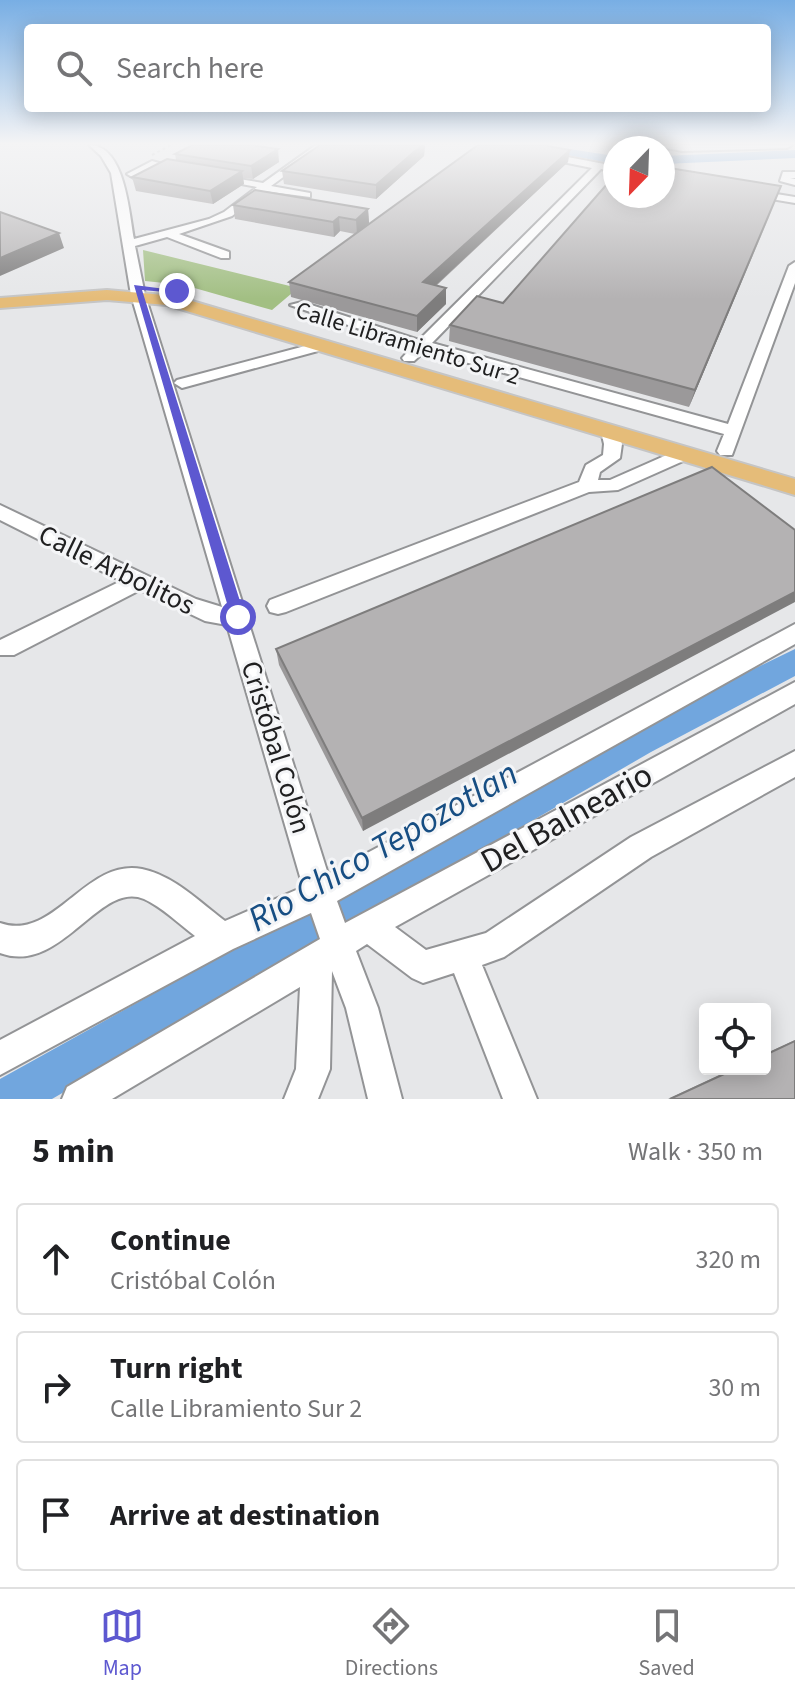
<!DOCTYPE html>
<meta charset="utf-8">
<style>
body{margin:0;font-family:"Source Sans 3",sans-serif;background:#f6f6f6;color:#202124}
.controls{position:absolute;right:24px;bottom:24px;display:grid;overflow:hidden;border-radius:8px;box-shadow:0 4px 20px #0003}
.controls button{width:72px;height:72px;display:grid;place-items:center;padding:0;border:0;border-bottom:2px solid #e0e0e0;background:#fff;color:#202124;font:40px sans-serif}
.compass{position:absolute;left:603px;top:136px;width:72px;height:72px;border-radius:50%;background:#fff;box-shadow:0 4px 20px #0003;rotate:203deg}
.stop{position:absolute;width:24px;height:24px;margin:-18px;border:6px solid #5d58d0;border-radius:50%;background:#fff}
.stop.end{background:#5d58d0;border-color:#fff;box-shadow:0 2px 8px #0008}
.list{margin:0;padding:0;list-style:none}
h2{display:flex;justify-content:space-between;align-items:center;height:104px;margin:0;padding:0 32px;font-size:34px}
h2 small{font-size:26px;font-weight:400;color:#757577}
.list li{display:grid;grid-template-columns:52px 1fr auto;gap:24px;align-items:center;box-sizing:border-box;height:112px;margin:0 16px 16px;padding:0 16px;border:2px solid #e0e0e0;border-radius:8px}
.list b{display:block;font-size:30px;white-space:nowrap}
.list p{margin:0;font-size:26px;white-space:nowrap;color:#757577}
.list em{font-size:26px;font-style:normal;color:#757577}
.icon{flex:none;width:44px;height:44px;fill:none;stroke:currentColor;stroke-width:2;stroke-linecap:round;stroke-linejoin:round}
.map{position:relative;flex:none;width:795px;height:1099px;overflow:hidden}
.search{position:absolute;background:#fff;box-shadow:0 4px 20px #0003;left:24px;right:24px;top:24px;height:88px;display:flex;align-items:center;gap:20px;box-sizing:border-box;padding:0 28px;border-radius:8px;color:#757577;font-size:30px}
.sheet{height:488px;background:#fff}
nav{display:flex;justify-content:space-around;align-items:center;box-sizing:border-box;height:112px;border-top:2px solid #e0e0e0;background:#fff;font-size:22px;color:#757577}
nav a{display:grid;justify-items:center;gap:4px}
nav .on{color:#5d58d0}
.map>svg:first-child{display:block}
.green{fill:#a2bf83}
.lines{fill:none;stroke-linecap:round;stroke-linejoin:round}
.river{fill:#71a6de;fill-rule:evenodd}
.minor-casing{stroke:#939496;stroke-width:4}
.major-casing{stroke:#c5c5c5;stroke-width:4}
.path{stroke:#a9aaab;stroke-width:2;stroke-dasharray:3 3;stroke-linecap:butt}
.minor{fill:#fff;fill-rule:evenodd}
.major{fill:#e5bc79;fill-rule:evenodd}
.wall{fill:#9b999a}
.shaded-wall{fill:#7e7d7d}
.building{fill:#b4b2b3;stroke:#7e7d7d;stroke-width:2}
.route{fill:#5d58d0}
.labels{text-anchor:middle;stroke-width:6;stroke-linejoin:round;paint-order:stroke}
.far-street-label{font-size:24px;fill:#202021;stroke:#f4f5f7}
.street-label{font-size:28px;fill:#202021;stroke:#f4f5f7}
.near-street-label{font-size:34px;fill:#202021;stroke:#f4f5f7}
.near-water-label{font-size:36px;font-style:italic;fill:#174e83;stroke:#f4f5f7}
</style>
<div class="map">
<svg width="795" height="1099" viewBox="0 0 795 1099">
<rect width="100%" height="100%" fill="#e6e7e9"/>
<path class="green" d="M143 250 298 288 272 310 184 285 145 281Z"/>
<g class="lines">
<path class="river" d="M514 145H543L615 156V164Z
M795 150V158L663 164V156Z
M795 649V676L651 752 52 1099H0V1079L627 730Z"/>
<g class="minor-casing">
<path id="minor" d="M89 145C125 145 129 212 134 239L209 219 224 212 257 187 214 179V175L263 183 316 145H327L271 186 310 193V197L264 191 232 216 179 234 229 252V258H221L167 237 135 246 145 295 328 874 795 624V644L337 901 345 923 795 682V704L395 927 426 950 486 933 631 837 795 751V777L651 857 504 957 482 965 537 1099H503L454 973 423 983 412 978 367 944 356 951 378 1008 402 1099H368L346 1008 332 971 330 1069 318 1099H284L296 1069 300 987 112 1099H62L67 1087 320 939 311 913 233 949 0 1075V1040L195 936C179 924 162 907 144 899 99 880 61 976 0 953V923C55 942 85 858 142 869 173 875 201 903 225 921L303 887 227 625 205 621 140 590 14 655H0V640L121 581 0 520V505L196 599 222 607 131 295 111 173 101 156Z
M651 145H792L787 148 682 151Z
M546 153 615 166V172L601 169 432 343 728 424 789 266 795 262V283L732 455H720L717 451 724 434 425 351 414 361H404L402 358 412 347 290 305 302 302 419 340 592 168 543 158Z
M152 161 184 170 179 173 154 166 139 174 155 168 158 173 139 181 127 174Z
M783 172H795V178H790L795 179V185L780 181Z
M752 190 795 197V203L748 195 747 193Z
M324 341 329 342V348L182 388 174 383 177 380Z
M609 426 617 431 622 444 620 458 600 472 598 480H610L678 450 684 448 693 454 690 458 618 490 589 492 286 612 278 614 270 612 267 606 270 600 579 482 586 465 603 455 604 444 601 431Z"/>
</g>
<g class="major-casing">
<path id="major" d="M107 290 175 296 795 479V495L167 305 107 300 0 308V298Z"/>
</g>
<path class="path" d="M152 155 171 145"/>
<use href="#minor" class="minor"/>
<use href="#major" class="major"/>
</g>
<path class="wall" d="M192 145H260L259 146 279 162 253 179 243 178 244 184 213 204 136 191 132 177 176 160 175 154Z
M320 145H425L424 156 376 199 284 184 282 171Z
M568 162 436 286 446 304 417 332 291 297 289 282 355 234 340 231 334 237 235 219 233 205 368 209 369 223 364 228Z
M781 186 689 407 449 341 450 325Z
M795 530 363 831 279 665 276 649Z
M795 1040V1099H668L732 1069H765V1054Z"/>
<path class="shaded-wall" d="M422 145H425L424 156 376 199V185Z
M278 149 279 162 253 179 251 166Z
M570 150 568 162 422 298 423 282Z
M242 171 244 184 213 204 210 191Z
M776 200 689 407 695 390Z
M368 209 369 223 357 234 356 220Z
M339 217 340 231 334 237 333 222Z
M59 233 64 248 0 276V258Z
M446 288V304L417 332V316Z
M795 592V602L363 831 362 818Z"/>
<path class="building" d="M192 145H251L278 149 251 166 175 154Z
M320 145H422L376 185 282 171Z
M478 145H543L570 150 423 282 446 288 417 316 289 282Z
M167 159 242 171 210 191 132 177Z
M663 167 781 186 695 390 450 325 477 296 503 303 615 175V196H663Z
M255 190 368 209 356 220 339 217 333 222 233 205Z
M0 212 59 233 0 258Z
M712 467 795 530V592L362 818 276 649Z
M795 1041V1099H670L735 1069H765V1055Z"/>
<linearGradient id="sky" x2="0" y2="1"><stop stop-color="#78aee4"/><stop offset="0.48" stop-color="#f4f4f5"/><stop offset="1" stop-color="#f4f4f5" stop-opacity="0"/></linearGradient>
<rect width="795" height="299" fill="url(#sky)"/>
<path class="route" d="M134 285 181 291 177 293 142 290 245 617 238 623 231 617Z"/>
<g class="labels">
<g class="far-street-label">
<text transform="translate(408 343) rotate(17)" y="8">Calle Libramiento Sur 2</text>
</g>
<g class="street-label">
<text transform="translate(117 569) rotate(26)" y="10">Calle Arbolitos</text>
<text transform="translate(277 747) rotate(73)" y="10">Cristóbal Colón</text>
</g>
<g class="near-street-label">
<text transform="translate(566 817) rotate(-29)" y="12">Del Balneario</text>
</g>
<g class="near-water-label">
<text transform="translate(382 845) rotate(-30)" y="13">Rio Chico Tepozotlan</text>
</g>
</g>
</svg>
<div class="controls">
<button><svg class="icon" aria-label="locate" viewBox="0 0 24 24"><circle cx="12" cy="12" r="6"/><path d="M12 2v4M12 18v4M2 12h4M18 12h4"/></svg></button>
</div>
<svg class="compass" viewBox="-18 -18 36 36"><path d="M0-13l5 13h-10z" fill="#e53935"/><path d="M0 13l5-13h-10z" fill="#757577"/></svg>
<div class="stop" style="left:238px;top:617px"></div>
<div class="stop end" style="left:177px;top:291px"></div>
<div class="search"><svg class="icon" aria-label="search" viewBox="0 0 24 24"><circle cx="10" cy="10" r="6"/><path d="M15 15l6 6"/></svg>Search here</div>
</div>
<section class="sheet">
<h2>5 min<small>Walk · 350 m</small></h2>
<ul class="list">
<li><svg class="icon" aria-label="ahead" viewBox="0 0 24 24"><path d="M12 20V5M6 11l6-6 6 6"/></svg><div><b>Continue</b><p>Cristóbal Colón</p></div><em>320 m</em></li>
<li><svg class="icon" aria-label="right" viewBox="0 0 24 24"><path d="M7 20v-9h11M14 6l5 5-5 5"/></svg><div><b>Turn right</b><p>Calle Libramiento Sur 2</p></div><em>30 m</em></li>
<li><svg class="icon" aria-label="arrive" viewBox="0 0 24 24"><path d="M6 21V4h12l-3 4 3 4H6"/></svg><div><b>Arrive at destination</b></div></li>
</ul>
</section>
<nav>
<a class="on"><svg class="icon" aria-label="map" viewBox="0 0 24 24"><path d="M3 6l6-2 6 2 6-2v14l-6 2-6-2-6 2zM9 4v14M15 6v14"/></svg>Map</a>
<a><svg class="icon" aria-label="directions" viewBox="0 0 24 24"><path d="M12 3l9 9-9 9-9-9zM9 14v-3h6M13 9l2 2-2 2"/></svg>Directions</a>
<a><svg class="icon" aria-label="saved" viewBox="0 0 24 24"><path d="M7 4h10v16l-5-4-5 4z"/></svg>Saved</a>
</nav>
